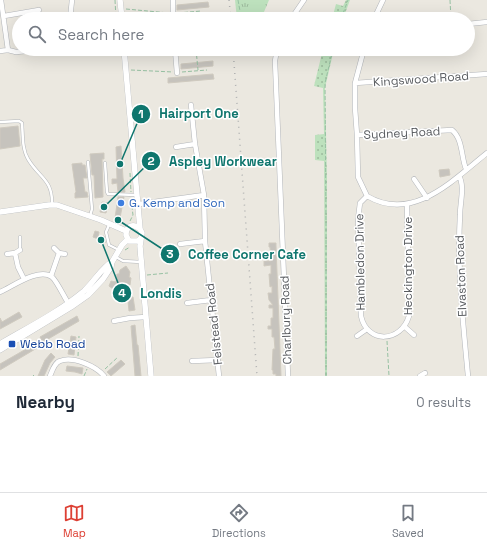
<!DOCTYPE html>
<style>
body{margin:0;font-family:"Space Grotesk",sans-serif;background:#f2f2f3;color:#1f2937}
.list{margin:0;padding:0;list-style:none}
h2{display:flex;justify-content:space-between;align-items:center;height:52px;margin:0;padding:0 16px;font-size:17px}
h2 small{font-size:13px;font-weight:400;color:#747a83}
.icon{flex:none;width:22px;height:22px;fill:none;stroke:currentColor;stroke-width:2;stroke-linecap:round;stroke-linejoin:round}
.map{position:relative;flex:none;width:487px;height:376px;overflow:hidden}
.search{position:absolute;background:#fff;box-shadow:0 4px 16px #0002;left:12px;right:12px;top:12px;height:44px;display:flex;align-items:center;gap:10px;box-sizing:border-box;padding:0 14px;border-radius:22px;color:#747a83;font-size:15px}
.sheet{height:116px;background:#fff}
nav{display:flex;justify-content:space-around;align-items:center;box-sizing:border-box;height:56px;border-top:1px solid #e0e1e3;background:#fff;font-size:11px;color:#747a83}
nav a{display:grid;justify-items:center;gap:2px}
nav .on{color:#dd4034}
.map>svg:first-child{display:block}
.grass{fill:url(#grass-dots)}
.park{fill:url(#park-tufts)}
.building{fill:#c6c3bd;stroke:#cfcabf}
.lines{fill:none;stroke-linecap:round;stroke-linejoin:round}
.service-casing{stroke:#b3b6ba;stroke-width:3.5}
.minor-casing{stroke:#b3b6ba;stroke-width:5.5}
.tertiary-casing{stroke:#b3b6ba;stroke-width:6}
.path{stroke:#97c1a3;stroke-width:1;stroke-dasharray:4 2;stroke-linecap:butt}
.service{stroke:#fff;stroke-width:2.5}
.minor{stroke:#fff;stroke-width:4.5}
.tertiary{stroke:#fff;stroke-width:5.5}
.rail{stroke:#b1b2b2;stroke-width:1.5;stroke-dasharray:1 5;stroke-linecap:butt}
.shop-dot{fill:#3f7fe0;stroke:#fff;stroke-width:1.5}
.transit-dot{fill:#1a4fb4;stroke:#fff;stroke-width:1.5}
.labels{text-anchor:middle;stroke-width:3;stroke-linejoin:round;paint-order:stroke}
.street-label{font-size:12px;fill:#595c60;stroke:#fff}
.shop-label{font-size:12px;fill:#366cbe;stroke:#fff;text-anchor:start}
.transit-label{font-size:12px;fill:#164399;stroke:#fff;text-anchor:start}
.leader{fill:none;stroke:#0f766e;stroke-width:1.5}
.callout-dot{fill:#0f766e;stroke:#fff;stroke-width:1.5}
.mark-label{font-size:12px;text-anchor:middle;font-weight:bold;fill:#fff}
.callout-label{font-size:13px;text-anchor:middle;font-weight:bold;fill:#0f766e;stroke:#fff;stroke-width:3;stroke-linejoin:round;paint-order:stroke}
</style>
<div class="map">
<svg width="487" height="376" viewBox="0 0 487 376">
<defs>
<pattern id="grass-dots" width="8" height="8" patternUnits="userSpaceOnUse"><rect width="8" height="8" fill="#bde1bd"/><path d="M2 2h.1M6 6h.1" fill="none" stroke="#9dba9d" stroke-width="1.8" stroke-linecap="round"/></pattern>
<pattern id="park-tufts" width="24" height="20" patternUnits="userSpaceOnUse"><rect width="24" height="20" fill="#bde1bd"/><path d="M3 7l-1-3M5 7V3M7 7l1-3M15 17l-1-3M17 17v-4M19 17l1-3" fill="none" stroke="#9dba9d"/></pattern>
</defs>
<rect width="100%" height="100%" fill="#ebe8e0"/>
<path class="grass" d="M346 0H350L343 19H332L336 4 343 6Z
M323 49H334L325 88 327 178V376H325L324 161 315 160V135L324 134 323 88 314 86Z"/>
<path class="park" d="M235 0H269L261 19H237Z"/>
<path class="building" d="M208 2 209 7 177 10V5Z
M213 61V66L181 69V64Z
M213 74 214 79 168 83V78Z
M18 126 20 146 0 149V128Z
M121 146 123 178 125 192H118L117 183 112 184V179H117L116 147Z
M104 153V159H102L103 197 95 198 94 175H92L90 154Z
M82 163V165H85L87 178H83L85 192H87L88 197 75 198V193L76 192 72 164Z
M449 169 450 175 440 177 439 170Z
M118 197H124L119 223 116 222V218H115Z
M102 202 108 203 106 213 100 212Z
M95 231 99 232 98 237 104 236 106 242 99 244 98 239 93 237Z
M269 243H276V246L281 376H276V374H273V370H272L273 349H275L274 337H272V329H268V326H271V318H273V308H269V305H273L269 300 268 293H272V286L270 287 269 274H271V265L264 266V261H271L270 247H269Z
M126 266 130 272 129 277 131 278 130 285H126L122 288 118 283 113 289 109 286 111 281 116 282 117 274H119L120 270Z
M133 297 135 310 129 311 128 301H126V298Z
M19 312 22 317 0 329V318L2 322Z
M77 316 79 321 43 342 40 337Z
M135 325 137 345H138L141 376H135L131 326Z
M71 336 76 337 74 355 68 354Z
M40 341 42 345 0 370V364Z
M51 353 55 357 50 363 44 376H38L45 360Z
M121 360 125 364 111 376 107 372Z
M67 366 83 368 82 374 75 372 66 371Z"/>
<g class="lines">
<g class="service-casing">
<path id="service" d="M0 122 19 121 22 123C23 135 22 149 28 159 39 178 53 179 52 205
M88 162 92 209 90 216
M105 163 107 192 108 194 136 195
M109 225 106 232 109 245 119 250
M20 237V250
M116 257 123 261 141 262"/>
</g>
<g class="minor-casing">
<path id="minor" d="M1 0 8 50 16 52 49 49
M173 0V19
M4 16 39 10
M70 19 72 0
M291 19 304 0
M374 19 383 0
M468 24 487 22
M175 49 177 73
M277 49 275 61 288 376
M364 49 355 83V108L357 135 358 177 367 196
M0 51 8 50
M355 83 487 74
M191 105 195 144 204 195 205 241 219 376
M357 135 452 130C463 139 461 157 466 169
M176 147 195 144
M459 176C465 186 460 203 460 215 457 269 463 322 468 376
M414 179 427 198
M367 196 360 203 358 219 361 316C367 344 401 343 409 316L407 205
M367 196C413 223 453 180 487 153
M139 204 204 195
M180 244 205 241
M54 248 59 253 65 254
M20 250 15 253 18 267 24 279
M7 254 15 253
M51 276 59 253
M0 292C12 287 39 267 52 277 57 281 65 299 70 306
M187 303 211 300
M114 321 130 318 146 317
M405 327 414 335
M357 336 367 329
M192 361 218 360
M50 376C52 371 55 362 60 361 73 356 96 366 104 376
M420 376 425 373"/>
</g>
<g class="tertiary-casing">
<path id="tertiary" d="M120 0 122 19
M124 49 140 229
M0 212 49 205H57L101 220 126 231
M141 238 138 241H129L126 235C126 226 133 223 140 229L142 233 140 246 151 376
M0 344C29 327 59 312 84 291 93 283 103 266 112 262
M0 350 71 307 88 295 103 279 111 267 112 262 122 245 128 239"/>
</g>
<path class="path" d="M115 0 116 19
M238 0 240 11
M450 0 451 19
M126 9 169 13
M193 12 194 19
M178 13 201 11
M341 19 348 0
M196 49 198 70
M131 70 173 72
M182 72 207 70
M130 173 131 192
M130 221 133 215 131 199
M125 250 130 247
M147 275 168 273
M387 341 389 376
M78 356 79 336
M105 369 118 357
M33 375 34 376
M84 376 87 369
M326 376V226L325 83 333 49"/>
<use href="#service" class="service"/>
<use href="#minor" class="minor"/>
<use href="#tertiary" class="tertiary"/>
<path class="rail" d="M229 0 231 19
M233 49 257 376"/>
</g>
<circle class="shop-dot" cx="121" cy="203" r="4"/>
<rect class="transit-dot" x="8" y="340" width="8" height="8" rx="2"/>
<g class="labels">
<g class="street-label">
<text transform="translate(421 79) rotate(-4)" y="4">Kingswood Road</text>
<text transform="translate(402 133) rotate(-3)" y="4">Sydney Road</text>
<text transform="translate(360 262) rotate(-91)" y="4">Hambledon Drive</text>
<text transform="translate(408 266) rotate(-90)" y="4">Heckington Drive</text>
<text transform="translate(461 276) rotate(-92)" y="4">Elvaston Road</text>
<text transform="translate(286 320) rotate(-92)" y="4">Charlbury Road</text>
<text transform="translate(214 324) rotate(-96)" y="4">Felstead Road</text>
</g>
<g class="shop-label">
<text x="129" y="207">G. Kemp and Son</text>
</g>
<g class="transit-label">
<text x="20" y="348">Webb Road</text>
</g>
</g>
<path class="leader" d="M120 164L141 114M104 207L151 161M118 220L170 254M101 240L122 293"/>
<g class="callout-dot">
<circle cx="120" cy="164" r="4"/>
<circle cx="104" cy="207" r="4"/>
<circle cx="118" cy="220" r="4"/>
<circle cx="101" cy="240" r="4"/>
<circle cx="141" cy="114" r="10"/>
<circle cx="151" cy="161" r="10"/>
<circle cx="170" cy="254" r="10"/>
<circle cx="122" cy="293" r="10"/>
</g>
<g class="mark-label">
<text x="141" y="118">1</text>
<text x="151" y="165">2</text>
<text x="170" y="258">3</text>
<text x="122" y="297">4</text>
</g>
<g class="callout-label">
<text x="199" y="118">Hairport One</text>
<text x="223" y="166">Aspley Workwear</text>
<text x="247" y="259">Coffee Corner Cafe</text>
<text x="161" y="298">Londis</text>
</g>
</svg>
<div class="search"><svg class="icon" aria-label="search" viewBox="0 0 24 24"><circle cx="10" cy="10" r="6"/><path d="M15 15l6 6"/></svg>Search here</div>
</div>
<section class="sheet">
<h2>Nearby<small>0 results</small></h2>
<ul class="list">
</ul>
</section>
<nav>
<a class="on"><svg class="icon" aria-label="map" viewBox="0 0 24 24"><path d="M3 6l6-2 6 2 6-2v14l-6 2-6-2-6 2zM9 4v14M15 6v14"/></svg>Map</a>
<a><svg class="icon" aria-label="directions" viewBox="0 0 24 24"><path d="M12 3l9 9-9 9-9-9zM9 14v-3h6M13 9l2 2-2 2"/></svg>Directions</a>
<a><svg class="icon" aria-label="saved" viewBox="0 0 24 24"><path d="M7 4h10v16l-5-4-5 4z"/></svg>Saved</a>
</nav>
